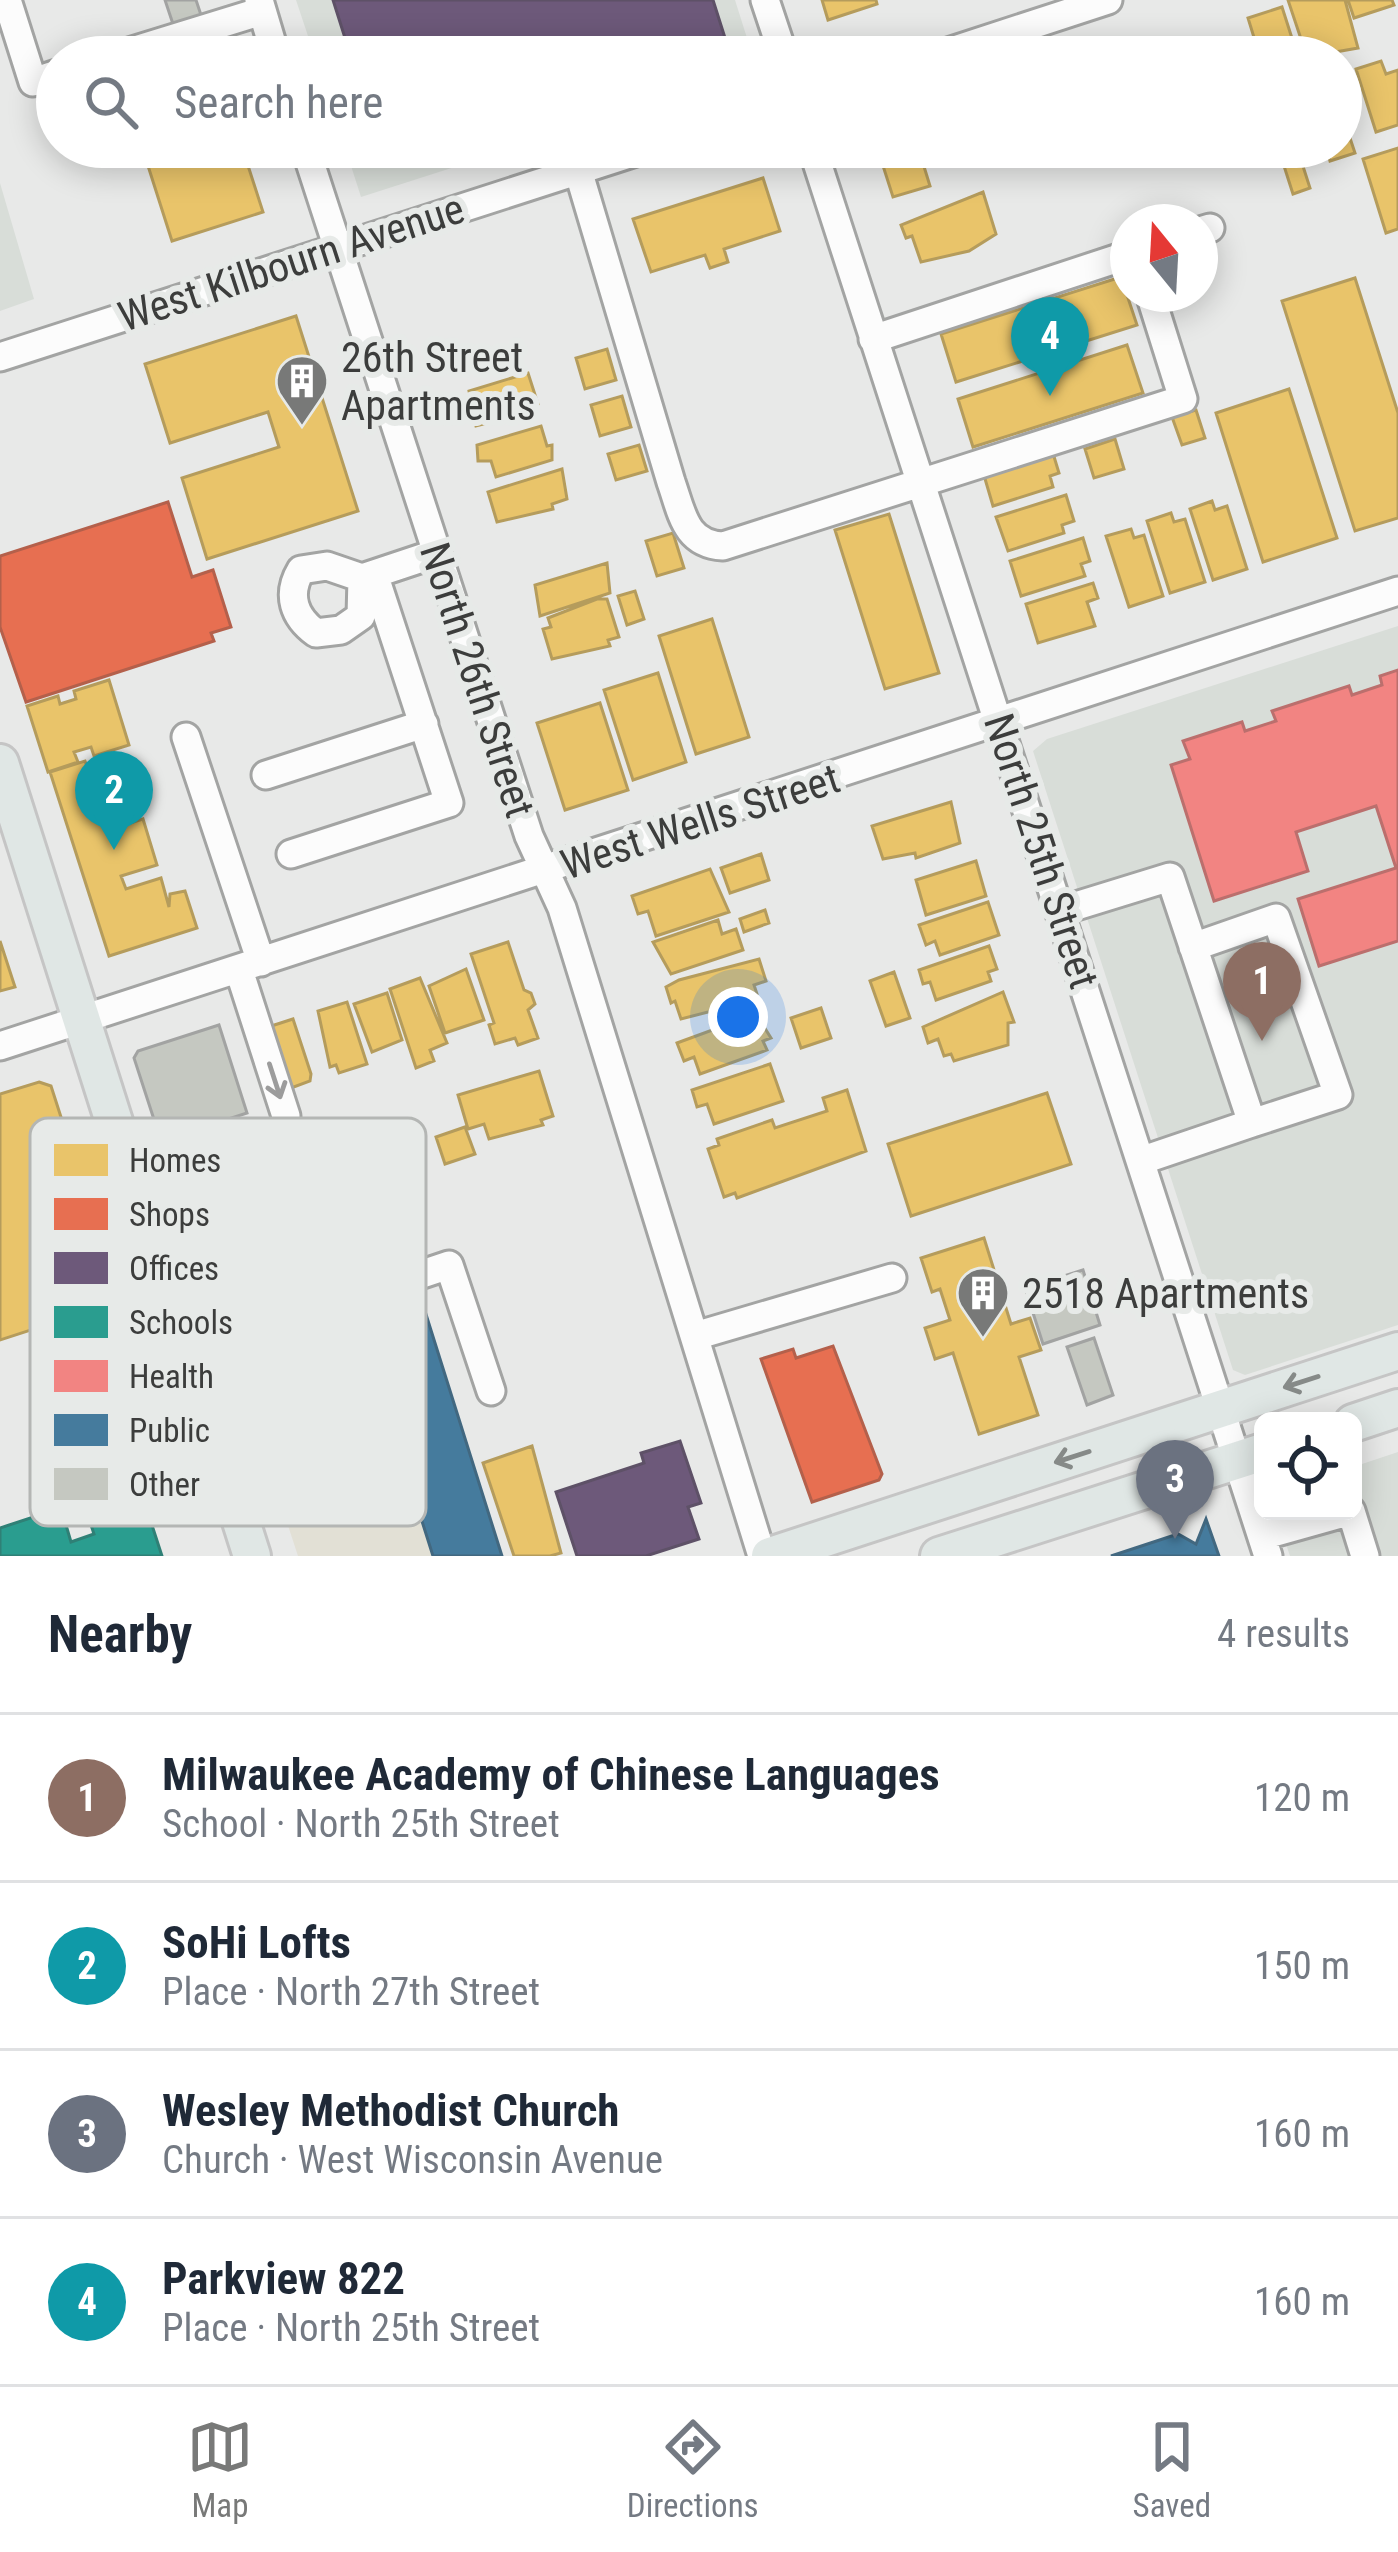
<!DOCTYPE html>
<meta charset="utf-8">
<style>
body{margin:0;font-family:"Roboto Condensed",sans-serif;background:#f2f2f3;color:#1f2937}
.controls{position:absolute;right:36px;bottom:36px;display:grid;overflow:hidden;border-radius:18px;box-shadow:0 6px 30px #0003}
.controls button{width:108px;height:108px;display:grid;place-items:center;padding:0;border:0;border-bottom:3px solid #e0e1e3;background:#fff;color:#1f2937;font:60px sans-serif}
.compass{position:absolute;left:1110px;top:204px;width:108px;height:108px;border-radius:50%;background:#fff;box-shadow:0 6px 30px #0003;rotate:342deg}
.you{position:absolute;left:738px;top:1017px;width:42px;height:42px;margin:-30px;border:9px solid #fff;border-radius:50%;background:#1a73e8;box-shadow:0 0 0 18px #1a73e833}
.badge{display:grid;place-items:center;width:78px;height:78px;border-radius:50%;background:#787978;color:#fff;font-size:39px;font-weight:700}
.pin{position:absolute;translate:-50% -99px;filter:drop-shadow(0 3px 6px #0008)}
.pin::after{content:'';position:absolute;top:63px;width:42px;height:36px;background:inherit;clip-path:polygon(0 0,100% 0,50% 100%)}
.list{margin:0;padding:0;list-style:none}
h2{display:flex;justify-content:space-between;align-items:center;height:156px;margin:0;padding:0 48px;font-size:51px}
h2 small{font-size:39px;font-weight:400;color:#747a83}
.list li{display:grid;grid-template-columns:78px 1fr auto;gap:36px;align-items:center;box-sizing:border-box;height:168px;padding:0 48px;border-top:3px solid #e0e1e3}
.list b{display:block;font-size:45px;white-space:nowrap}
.list p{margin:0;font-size:39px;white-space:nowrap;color:#747a83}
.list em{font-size:39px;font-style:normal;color:#747a83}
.icon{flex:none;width:66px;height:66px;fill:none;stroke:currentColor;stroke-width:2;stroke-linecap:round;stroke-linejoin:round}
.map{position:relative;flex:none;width:1398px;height:1556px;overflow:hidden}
.search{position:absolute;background:#fff;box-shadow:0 6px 30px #0003;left:36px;right:36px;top:36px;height:132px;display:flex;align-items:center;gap:30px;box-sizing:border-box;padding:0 42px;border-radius:66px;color:#747a83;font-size:45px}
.sheet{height:828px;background:#fff}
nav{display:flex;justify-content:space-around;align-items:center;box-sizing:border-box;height:168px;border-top:3px solid #e0e1e3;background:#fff;font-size:33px;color:#747a83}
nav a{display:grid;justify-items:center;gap:6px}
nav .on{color:#787978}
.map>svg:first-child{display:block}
.built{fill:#d8ddd8}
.green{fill:#e2e0d5}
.homes{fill:#e9c46a;stroke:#b59c5c;stroke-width:3}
.shops{fill:#e76f51;stroke:#b4604b;stroke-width:3}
.offices{fill:#6d597a;stroke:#5e5167;stroke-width:3}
.schools{fill:#2a9d8f;stroke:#2f8076;stroke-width:3}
.health{fill:#f28482;stroke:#bb6f6d;stroke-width:3}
.public{fill:#457b9d;stroke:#426880;stroke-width:3}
.building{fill:#c5c8c1;stroke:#a2a3a2;stroke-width:3}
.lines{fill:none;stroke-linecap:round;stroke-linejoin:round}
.minor-casing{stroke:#a3a4a3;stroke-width:33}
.major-casing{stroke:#c5c5c5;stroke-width:42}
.minor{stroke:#fcfcfc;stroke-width:27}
.major{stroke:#e0e7e5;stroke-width:36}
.oneway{stroke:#9c9c9c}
.oneway2{stroke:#868a88}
.labels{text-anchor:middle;stroke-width:12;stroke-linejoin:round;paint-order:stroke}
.street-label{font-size:42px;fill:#3c3d3c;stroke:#e7eae8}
.poi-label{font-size:42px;fill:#3c3d3c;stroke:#e7eae8;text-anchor:start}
.key{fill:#e7eae8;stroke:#b4b6b4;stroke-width:3}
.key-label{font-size:33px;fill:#3c3d3c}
</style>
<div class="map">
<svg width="1398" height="1556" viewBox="0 0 1398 1556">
<rect width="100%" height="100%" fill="#e8e9e8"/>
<path class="built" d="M296 0H735L753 57H315Z
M345 147H517L361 197Z
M0 183 34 299 0 311Z
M1398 626V1325L1245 1375 1233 1370 1033 751 1047 739Z
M1398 1452V1556H1290L1275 1511H1353V1467Z"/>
<path class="green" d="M361 1328 433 1556H298L236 1367Z"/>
<path class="homes" d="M822 0H876L877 4 828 20Z
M1288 0H1345L1358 48 1307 57Z
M1348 0H1392L1394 5 1354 18Z
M1282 7 1298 57H1260L1248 18Z
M224 29 233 57H137Z
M1189 40 1195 57H1149L1148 53Z
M1381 61 1386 74 1398 70V125L1376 132 1356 69Z
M1341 111 1355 153 1330 161 1326 147H1341Z
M142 147H242L263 212 172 241Z
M877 147H918L930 186 893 197Z
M982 147H1025L1028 158 987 165Z
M1398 148V229L1386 233 1363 159Z
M1301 160 1310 188 1293 194 1284 166Z
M763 178 780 231 724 249 728 262 710 268 705 255 651 272 633 219Z
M983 192 996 234 969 251 921 262 912 236 906 238 901 225Z
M1121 277 1137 325 956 382 941 334Z
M1355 278 1398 413V518L1355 531 1282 301Z
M296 316 358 511 207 559 182 478 279 447 268 412 170 443 145 364Z
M1127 345 1143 393 973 447 958 399Z
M607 349 616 380 585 389 576 358Z
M528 373 538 404 520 415 476 426 469 391Z
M1289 389 1337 538 1263 562 1216 413Z
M622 396 631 427 600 436 591 405Z
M1196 410 1205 438 1182 445 1172 417Z
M541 426 547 446 552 445V460L496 477 491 461H478L477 445Z
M1115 439 1124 469 1094 478 1085 449Z
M639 445 647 471 616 480 608 454Z
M1052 450 1059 473 1050 476 1053 487 993 506 983 472Z
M562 469 567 499 552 504 553 509 497 522 488 492Z
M1066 495 1074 521 1062 525 1064 533 1008 551 996 517Z
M1212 501 1215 510 1227 506 1247 569 1213 580 1190 509Z
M1171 513 1174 522 1185 519 1205 582 1170 593 1147 521Z
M889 514 939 673 885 689 835 530Z
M1131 529 1134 538 1144 535 1163 596 1129 607 1106 536Z
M673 533 684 568 657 576 646 541Z
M1083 538 1090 561 1081 564 1085 576 1021 596 1010 561Z
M607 563 610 593 540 616 535 585Z
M1093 583 1098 598 1087 602 1095 626 1038 643 1026 604Z
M635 591 644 619 627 625 618 596Z
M597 599H607L619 637 608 640 610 646 552 659 543 629 551 627 548 618Z
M712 619 749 737 696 754 659 636Z
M658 673 686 762 633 780 604 690Z
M109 680 129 745 94 756 91 747 74 752 78 762 48 772 27 706 58 696 60 704 76 699 74 691Z
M600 703 628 790 565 810 537 723Z
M123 758 137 804 103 816 108 830 143 819 157 865 121 876 126 889 161 878 169 907 170 894 185 891 197 928 109 956 50 772 85 761 88 769Z
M951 802 960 843 916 858 915 853 883 859 872 826Z
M761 854 769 880 730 893 721 868Z
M976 861 986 896 926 915 916 880Z
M710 869 729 912 656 936 648 911 638 914 632 896Z
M988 902 999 935 940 955 935 941 926 945 919 925Z
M765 910 769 923 744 932 740 919Z
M718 920 722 934 736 929 743 950 671 974 653 942Z
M0 941 15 987 0 991Z
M508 942 524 990 531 993 535 1004 528 1010 538 1038 518 1045 515 1038 495 1044 489 1025 494 1023 471 954Z
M989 946 997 969 988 972 991 981 936 1000 930 982 923 984 919 970Z
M759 959 766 981 754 985 757 994 747 1002 681 1019 675 1001 671 1003 666 987 679 980Z
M466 969 484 1020 445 1033 429 986Z
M894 972 910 1018 886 1026 870 981Z
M420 978 447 1043 430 1050 434 1061 416 1068 390 989Z
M1003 992 1014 1022 1008 1023V1045L954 1061 951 1054 944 1056 938 1039 928 1043 923 1027Z
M387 993 402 1040 372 1052 354 1004Z
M347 1002 367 1064 339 1073 336 1065 330 1067 318 1011Z
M821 1008 831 1038 801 1048 791 1018Z
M756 1014 771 1038 763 1041 767 1050 700 1074 694 1057 684 1061 677 1043Z
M293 1019 311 1074 310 1081 283 1091 262 1029Z
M770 1064 783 1101 714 1124 707 1104 697 1107 692 1090Z
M539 1071 553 1116 541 1120 543 1125 489 1139 484 1124 468 1129 458 1095Z
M39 1082 51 1086 120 1301 0 1340V1094Z
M847 1090 866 1151 737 1198 735 1193 724 1197 708 1149 719 1145 717 1139 772 1120 775 1128 827 1111 823 1098Z
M1047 1093 1071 1164 911 1216 888 1144Z
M465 1127 475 1154 445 1164 436 1137Z
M984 1238 1011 1324 1030 1318 1041 1350 1019 1357 1038 1415 979 1434 953 1353 935 1359 925 1328 950 1320 940 1289 932 1292 921 1258Z
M532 1446 561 1553 550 1556H514L483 1463Z"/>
<path class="shops" d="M168 502 192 577 213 570 231 627 211 633 214 641 26 702 0 627V556Z
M833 1346 882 1474 879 1480 812 1502 761 1359 793 1349 796 1358Z"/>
<path class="offices" d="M333 0H713L726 41 675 57H351Z
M680 1441 701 1503 688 1507 699 1539 646 1556H577L556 1492 644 1463 641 1453Z"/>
<path class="schools" d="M95 1448 121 1525 149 1516 162 1556H0V1528L61 1508 71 1542 94 1534 80 1492 56 1500 44 1464Z"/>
<path class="health" d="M1398 670V941L1319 966 1298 899 1396 868 1376 806 1296 832 1308 871 1214 901 1171 765 1190 759 1183 741 1242 722 1245 731 1276 721 1272 711 1349 686 1352 695 1382 685 1380 676Z"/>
<path class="public" d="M424 1308 502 1556H433L361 1328Z
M1206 1519 1219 1556H1111L1178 1534 1196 1544Z"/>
<path class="building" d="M165 0H196L201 15 173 24Z
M219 1025 247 1113 161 1141 134 1058 138 1051Z
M1083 1270 1100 1325 1043 1344 1025 1288Z
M1094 1338 1113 1395 1087 1405 1067 1347Z"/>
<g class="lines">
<g class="minor-casing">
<path id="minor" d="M7 0 33 82 57 74
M259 0 276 57
M765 0 784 57
M113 57 262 11
M933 57 1108 0
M305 147 529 836 562 908 762 1556
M812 147 1268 1556
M578 170 671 482C682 513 685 544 723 546L1183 399 1150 294
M1200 231 1210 228
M873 339 1128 255
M0 357 651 147
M362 578 361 616 341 630 316 633C294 617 286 595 301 570L327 566 362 578 437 553
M186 737 261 962
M266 775 424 724
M291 854 449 803 374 574
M1063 910 1170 877 1252 1123 1338 1095 1276 918 1193 947
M0 1046 1398 591
M1143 1160 1252 1123
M136 1188 274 1142 285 1131 286 1116 239 970
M695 1336 892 1278
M187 1353 449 1265 491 1391
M1351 1511 1365 1556
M1262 1536 1351 1511"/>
</g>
<g class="major-casing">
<path id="major" d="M0 763 252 1556
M1353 1423 1398 1408
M770 1556 1398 1351
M939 1556 1263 1452"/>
</g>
<use href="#minor" class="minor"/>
<use href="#major" class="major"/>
</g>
<defs><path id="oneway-shaft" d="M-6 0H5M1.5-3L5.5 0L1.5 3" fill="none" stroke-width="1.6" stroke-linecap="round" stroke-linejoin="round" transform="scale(3)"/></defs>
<use class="oneway" href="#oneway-shaft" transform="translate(275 1081) rotate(72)"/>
<g class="oneway2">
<use href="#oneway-shaft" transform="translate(1301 1382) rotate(162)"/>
<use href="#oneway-shaft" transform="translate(1072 1457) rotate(162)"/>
</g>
<defs>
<g id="building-pin" transform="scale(2.7)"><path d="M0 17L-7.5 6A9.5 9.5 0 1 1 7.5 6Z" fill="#787978" stroke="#e7eae8"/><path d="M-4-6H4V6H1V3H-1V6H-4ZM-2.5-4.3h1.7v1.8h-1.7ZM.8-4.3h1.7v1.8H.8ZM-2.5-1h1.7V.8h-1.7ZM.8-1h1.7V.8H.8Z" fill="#fff"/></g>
</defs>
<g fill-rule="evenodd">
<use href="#building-pin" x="302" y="381"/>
<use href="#building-pin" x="983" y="1293"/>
</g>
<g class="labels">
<g class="street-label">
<text transform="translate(291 262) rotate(-18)" y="15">West Kilbourn Avenue</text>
<text transform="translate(478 680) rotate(72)" y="15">North 26th Street</text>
<text transform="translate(700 821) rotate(-18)" y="15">West Wells Street</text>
<text transform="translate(1042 851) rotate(72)" y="15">North 25th Street</text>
</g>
<g class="poi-label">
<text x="341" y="372">26th Street<tspan x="341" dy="48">Apartments</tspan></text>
<text x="1022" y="1308">2518 Apartments</text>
</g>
</g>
<rect x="30" y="1118" width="396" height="408" rx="18" class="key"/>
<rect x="54" y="1144" width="54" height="32" fill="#e9c46a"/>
<rect x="54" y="1198" width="54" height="32" fill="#e76f51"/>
<rect x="54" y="1252" width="54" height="32" fill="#6d597a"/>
<rect x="54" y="1306" width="54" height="32" fill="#2a9d8f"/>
<rect x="54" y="1360" width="54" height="32" fill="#f28482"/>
<rect x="54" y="1414" width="54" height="32" fill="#457b9d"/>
<rect x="54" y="1468" width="54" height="32" fill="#c5c8c1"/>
<g class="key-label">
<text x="129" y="1172">Homes</text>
<text x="129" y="1226">Shops</text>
<text x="129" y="1280">Offices</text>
<text x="129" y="1334">Schools</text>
<text x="129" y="1388">Health</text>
<text x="129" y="1442">Public</text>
<text x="129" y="1496">Other</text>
</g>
</svg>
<div class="controls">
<button><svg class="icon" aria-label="locate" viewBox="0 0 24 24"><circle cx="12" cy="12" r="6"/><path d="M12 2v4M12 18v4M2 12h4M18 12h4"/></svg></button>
</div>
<svg class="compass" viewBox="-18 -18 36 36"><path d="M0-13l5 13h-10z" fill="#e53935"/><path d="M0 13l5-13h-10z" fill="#747a83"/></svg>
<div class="you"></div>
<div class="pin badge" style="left:1262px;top:1041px;background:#8d6e63">1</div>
<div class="pin badge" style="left:114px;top:850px;background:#0f9aa8">2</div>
<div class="pin badge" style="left:1175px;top:1539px;background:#6b7280">3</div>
<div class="pin badge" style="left:1050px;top:396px;background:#0f9aa8">4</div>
<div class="search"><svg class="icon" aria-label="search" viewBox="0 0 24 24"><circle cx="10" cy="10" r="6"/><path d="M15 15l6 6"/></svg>Search here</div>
</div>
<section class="sheet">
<h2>Nearby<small>4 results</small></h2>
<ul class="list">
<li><span class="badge" style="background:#8d6e63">1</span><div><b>Milwaukee Academy of Chinese Languages</b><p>School · North 25th Street</p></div><em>120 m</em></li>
<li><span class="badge" style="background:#0f9aa8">2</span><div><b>SoHi Lofts</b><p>Place · North 27th Street</p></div><em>150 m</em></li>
<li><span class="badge" style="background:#6b7280">3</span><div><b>Wesley Methodist Church</b><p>Church · West Wisconsin Avenue</p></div><em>160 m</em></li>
<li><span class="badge" style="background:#0f9aa8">4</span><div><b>Parkview 822</b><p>Place · North 25th Street</p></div><em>160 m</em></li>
</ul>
</section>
<nav>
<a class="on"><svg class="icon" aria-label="map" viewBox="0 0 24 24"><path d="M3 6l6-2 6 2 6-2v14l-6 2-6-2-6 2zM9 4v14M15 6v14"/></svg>Map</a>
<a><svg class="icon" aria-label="directions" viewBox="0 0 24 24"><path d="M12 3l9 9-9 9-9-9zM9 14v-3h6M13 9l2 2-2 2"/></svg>Directions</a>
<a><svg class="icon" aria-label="saved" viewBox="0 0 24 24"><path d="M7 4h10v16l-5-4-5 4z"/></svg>Saved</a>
</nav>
